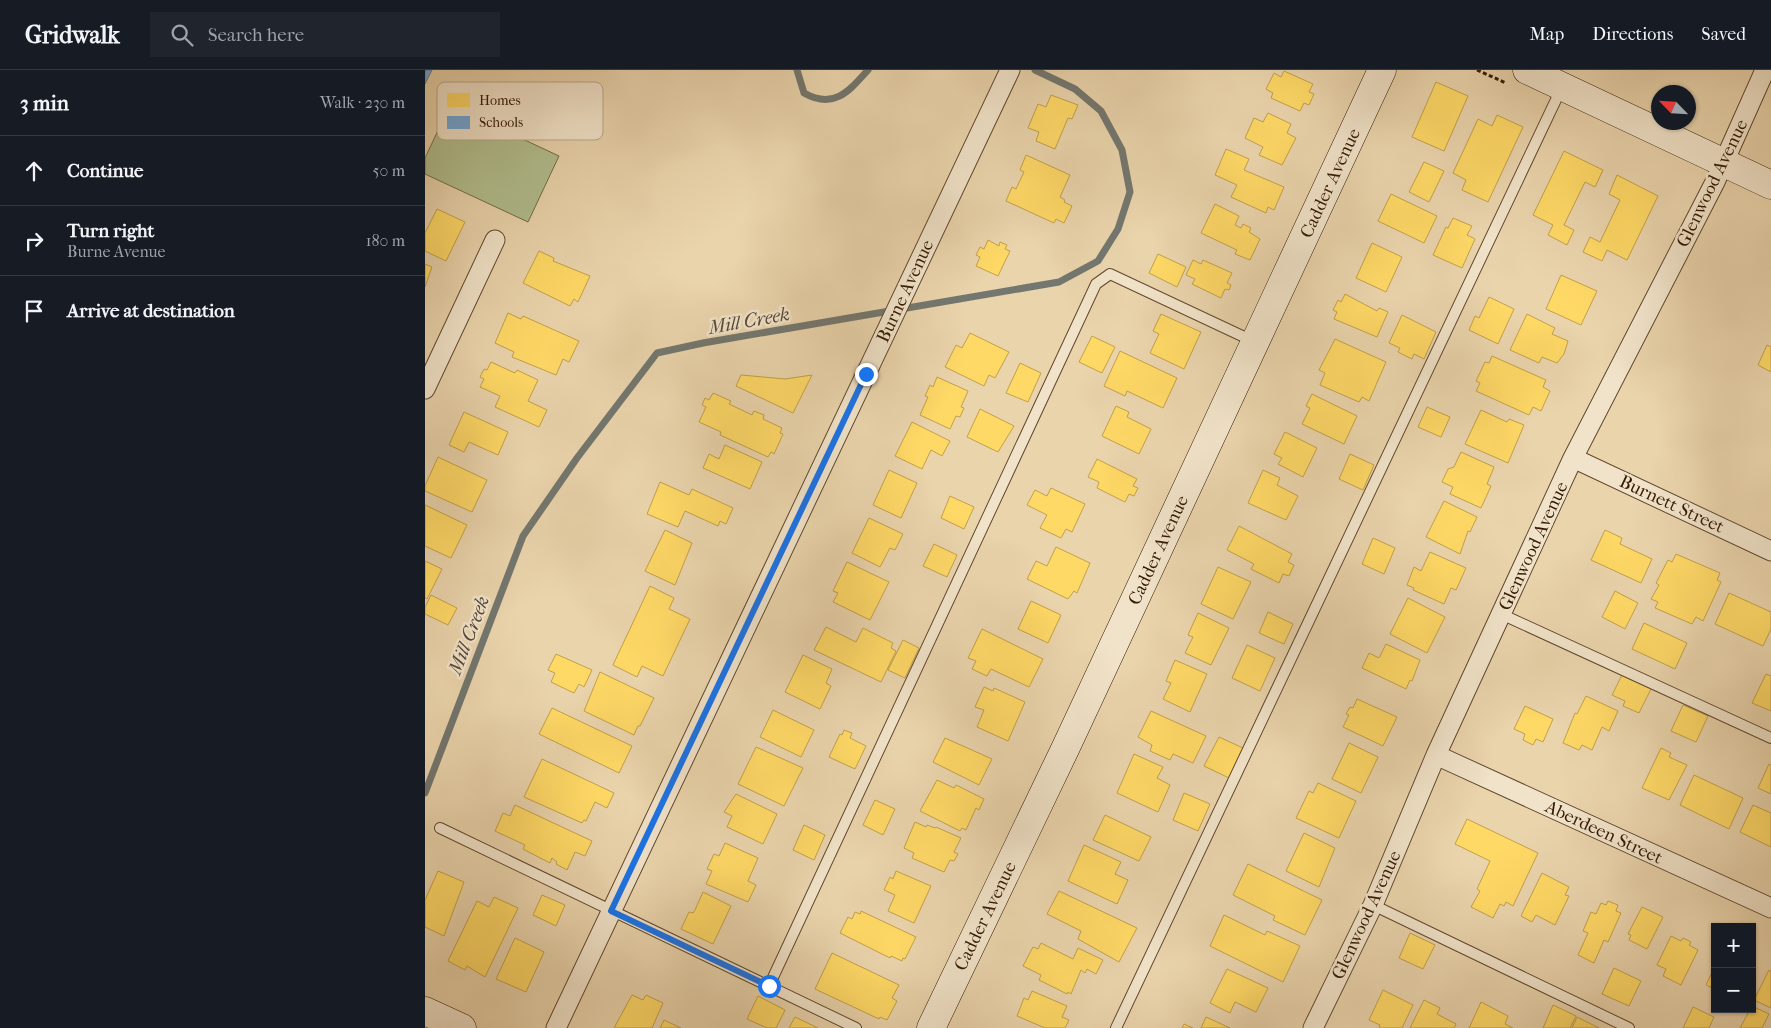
<!DOCTYPE html>
<meta charset="utf-8">
<style>
body{margin:0;font-family:"IM FELL French Canon",serif;background:#20242c;color:#f1f3f6}
.controls{position:absolute;right:15px;bottom:15px;display:grid;overflow:hidden;border-radius:0px;box-shadow:0 1px 4px #0004}
.controls button{width:45px;height:45px;display:grid;place-items:center;padding:0;border:0;border-bottom:1px solid #363941;background:#171b24;color:#f1f3f6;font:25px sans-serif}
.compass{position:absolute;left:1226px;top:15px;width:45px;height:45px;border-radius:50%;background:#171b24;box-shadow:0 1px 4px #0004;rotate:295deg}
.stop{position:absolute;width:15px;height:15px;margin:-11px;border:4px solid #1a73e8;border-radius:50%;background:#fff}
.stop.end{background:#1a73e8;border-color:#fff;box-shadow:0 1px 5px #0008}
.list{margin:0;padding:0;list-style:none}
h2{display:flex;justify-content:space-between;align-items:center;height:65px;margin:0;padding:0 20px;font-size:21px}
h2 small{font-size:16px;font-weight:400;color:#9ea1a6}
.list li{display:grid;grid-template-columns:32px 1fr auto;gap:15px;align-items:center;box-sizing:border-box;height:70px;padding:0 20px;border-top:1px solid #363941}
.list b{display:block;font-size:19px;white-space:nowrap}
.list p{margin:0;font-size:16px;white-space:nowrap;color:#9ea1a6}
.list em{font-size:16px;font-style:normal;color:#9ea1a6}
.icon{flex:none;width:28px;height:28px;fill:none;stroke:currentColor;stroke-width:2;stroke-linecap:round;stroke-linejoin:round}
.map{position:relative;flex:none;width:1346px;height:958px;overflow:hidden}
header{display:flex;align-items:center;gap:30px;box-sizing:border-box;height:70px;padding:0 25px;background:#171b24;border-bottom:1px solid #363941}
header strong{font-size:24px}
nav{display:flex;gap:28px;margin-inline-start:auto;font-size:18px}
.search{width:350px;height:45px;background:#20242c;display:flex;align-items:center;gap:12px;box-sizing:border-box;padding:0 18px;border-radius:0px;color:#9ea1a6;font-size:19px}
main{display:flex}
aside{flex:1;background:#171b24}
.map>svg:first-child{display:block}
.green{fill:#b1be8e;stroke:#726c49}
.homes{fill:#ffd966;stroke:#c2a049}
.schools{fill:#6fa8dc;stroke:#5d7d9b}
.lines{fill:none;stroke-linecap:round;stroke-linejoin:round}
.stream{stroke:#73776f;stroke-width:7}
.lane-casing{stroke:#61482e;stroke-width:12}
.street-casing{stroke:#61482e;stroke-width:21}
.secondary-casing{stroke:#331a04;stroke-width:29}
.path{stroke:#331a04;stroke-width:3;stroke-dasharray:4 2.5;stroke-linecap:butt}
.lane{stroke:#f1e3c9;stroke-width:10}
.street{stroke:#f1e3c9;stroke-width:19}
.secondary{stroke:#f1e3c9;stroke-width:28}
.route{stroke:#1a73e8;stroke-width:6}
.labels{text-anchor:middle;stroke-width:5;stroke-linejoin:round;paint-order:stroke}
.street-label{font-size:18px;fill:#331a04;stroke:#f1e3c9}
.water-label{font-size:19px;font-style:italic;fill:#534839;stroke:#f1e3c9}
.key{fill:#f1e3c9;stroke:#b8a78e;stroke-width:1}
.key-label{font-size:14px;fill:#331a04}
</style>
<header>
<strong>Gridwalk</strong>
<div class="search"><svg class="icon" aria-label="search" viewBox="0 0 24 24"><circle cx="10" cy="10" r="6"/><path d="M15 15l6 6"/></svg>Search here</div>
<nav><a>Map</a><a>Directions</a><a>Saved</a></nav>
</header>
<main>
<aside>
<h2>3 min<small>Walk · 230 m</small></h2>
<ul class="list">
<li><svg class="icon" aria-label="ahead" viewBox="0 0 24 24"><path d="M12 20V5M6 11l6-6 6 6"/></svg><div><b>Continue</b></div><em>50 m</em></li>
<li><svg class="icon" aria-label="right" viewBox="0 0 24 24"><path d="M7 20v-9h11M14 6l5 5-5 5"/></svg><div><b>Turn right</b><p>Burne Avenue</p></div><em>180 m</em></li>
<li><svg class="icon" aria-label="arrive" viewBox="0 0 24 24"><path d="M6 21V4h12l-3 4 3 4H6"/></svg><div><b>Arrive at destination</b></div></li>
</ul>
</aside>
<div class="map">
<svg width="1346" height="958" viewBox="0 0 1346 958">
<rect width="100%" height="100%" fill="#ead4ac"/>
<filter id="stains"><feTurbulence type="fractalNoise" baseFrequency=".004" numOctaves="4"/><feColorMatrix values="0 0 0 0 .2 0 0 0 0 .09 0 0 0 0 .02 0 0 0 .5 -.17"/></filter>
<radialGradient id="worn" r=".72"><stop offset=".6" stop-color="#630" stop-opacity="0"/><stop offset="1" stop-color="#630" stop-opacity=".3"/></radialGradient>
<path class="green" d="M25 35 134 86 103 152 0 104V88Z"/>
<path class="homes" d="M859 1 888 14 884 22 889 24 884 35 879 33 875 41 846 28 848 23 841 19 849 3 856 7Z
M1011 12 1043 26 1019 81 987 67Z
M626 25 653 35 647 49 643 48 630 79 611 71 614 62 603 58 613 34 621 37Z
M843 43 866 54 862 63 871 68 857 95 834 85 838 77 820 68 829 48 838 52Z
M1072 45 1098 57 1063 132 1037 120 1041 110 1028 103 1053 49 1067 56Z
M801 79 824 89 819 100 859 117 849 140 843 137 841 143 806 127 812 115 790 105Z
M1139 81 1178 100 1170 117 1160 112 1139 155 1149 160 1142 175 1123 165 1128 155 1108 145Z
M601 85 645 105 635 127 640 130 639 132 647 136 639 153 631 149 629 153 581 131 587 117 591 119 599 102 595 100Z
M999 92 1019 101 1004 132 984 122Z
M1192 105 1233 126 1202 190 1182 180 1177 191 1158 182 1165 167 1175 172 1195 130 1184 124Z
M966 124 1012 146 999 173 953 151Z
M790 134 814 146 810 155 816 158 818 154 826 158 824 162 835 169 825 190 810 184 812 180 776 163Z
M12 139 40 152 21 191 0 181V163Z
M1028 148 1047 156 1042 165 1050 169 1037 198 1008 185 1021 157 1023 158Z
M563 170 574 176 575 172 582 175 580 179 585 181 573 206 551 196 555 187 551 185 555 177 559 179Z
M947 173 977 187 961 222 931 208Z
M114 181 129 188 128 191 165 206 153 232 149 229 145 236 98 213Z
M733 184 761 197 752 217 724 203Z
M768 190 776 194 778 190 807 203 802 213 806 215 804 220 800 219 796 228 767 214 770 209 761 205Z
M0 194 7 197 0 217Z
M1136 205 1172 221 1156 255 1121 239Z
M920 224 952 241 954 238 963 242 952 267 909 249 912 242 908 240 913 230 916 232Z
M1064 227 1089 239 1073 274 1044 260 1050 246 1054 248Z
M83 243 96 249 98 246 154 271 144 292 138 289 131 305 87 287 89 282 70 273Z
M736 244 776 262 759 299 725 283 734 264 728 261Z
M1102 244 1130 258 1127 264 1143 271 1139 284 1132 293 1117 287 1114 293 1085 280Z
M977 245 1011 262 999 289 989 284 987 289 973 282 975 278 964 273Z
M545 263 584 282 570 308 564 305 559 316 520 297 531 275 537 278Z
M667 266 690 277 677 303 654 292Z
M910 269 961 292 944 331 937 327 934 332 895 315 900 303 894 300Z
M1342 275 1346 277V302L1333 295Z
M695 281 752 308 738 338 702 321 700 326 679 316Z
M1067 286 1121 310 1118 317 1125 321 1116 341 1108 337 1104 345 1051 321 1055 313 1051 311 1060 292 1064 293Z
M66 292 90 303 92 300 113 310 103 331 122 340 114 357 70 337 75 326 55 317 59 309 55 307 59 299 62 300Z
M595 293 616 303 603 332 581 323Z
M316 305 360 309 387 305 368 343 311 316Z
M512 307 543 321 536 337 539 338 535 347 531 346 525 359 495 345 503 327 500 326 505 315 508 317Z
M288 323 306 331 304 334 327 345 329 341 339 345 338 349 357 358 355 363 358 364 349 384 346 382 343 387 295 365 296 362 274 352 281 337 277 335 280 328 284 330Z
M887 324 932 346 919 374 877 354 885 338 881 336Z
M691 336 704 342 702 347 726 359 714 384 677 366Z
M1002 337 1025 347 1016 367 993 357Z
M555 339 589 356 573 382 542 367Z
M1056 340 1082 352 1084 349 1099 355 1083 393 1040 374Z
M39 342 83 362 73 385 44 372 39 382 24 375Z
M487 352 525 371 517 386 506 380 497 399 470 386Z
M860 362 892 378 878 407 853 394 857 388 849 384Z
M300 375 337 392 325 419 278 398 284 384 294 389Z
M1036 382 1069 397 1062 414 1066 416 1056 438 1025 424 1028 417 1017 412 1023 399 1029 397Z
M925 384 949 395 938 420 914 409Z
M13 387 62 410 47 442 0 421V416Z
M672 389 712 409 708 416 713 418 709 426 704 424 700 432 672 418 674 412 663 407Z
M464 400 492 413 476 448 448 435Z
M838 400 855 408 852 415 873 426 861 450 823 433Z
M235 412 264 425 267 419 308 438 301 454 295 451 293 456 260 441 253 457 222 444Z
M626 418 660 434 647 462 641 459 636 468 615 458 622 445 602 435 610 420 622 426Z
M525 426 549 437 539 459 516 448Z
M1019 431 1052 447 1045 462 1043 461 1035 484 1001 467Z
M0 435 42 455 26 488 0 476Z
M444 448 478 464 470 480 465 478 455 497 427 483Z
M814 456 867 484 863 492 869 495 864 506 858 504 854 513 826 499 829 494 802 480Z
M240 460 267 473 250 515 220 501Z
M1180 460 1197 468 1195 474 1227 489 1216 513 1166 490Z
M948 468 970 478 959 504 937 494Z
M509 474 532 485 522 507 498 496Z
M631 477 665 493 652 523 649 521 643 529 602 509 611 491 622 496Z
M1005 482 1041 498 1031 520 1026 518 1019 534 988 520 989 518 982 515 989 497 996 501Z
M1251 484 1295 503 1292 510 1296 512 1278 551 1271 547 1267 554 1230 538 1233 532 1226 529 1234 515 1231 513 1243 490 1247 492Z
M0 491 17 499 2 529 0 528Z
M422 492 464 512 445 550 408 532 413 523 408 521Z
M793 497 826 512 808 549 776 534Z
M225 516 249 528 244 539 265 549 238 606 217 596 212 607 188 595Z
M1190 521 1213 533 1200 559 1177 547Z
M1304 523 1346 542V559L1338 576 1290 554Z
M6 525 32 538 23 555 0 544V537Z
M983 528 1020 547 1002 583 965 564Z
M606 531 636 545 623 573 593 559Z
M843 542 868 554 859 574 834 563Z
M773 543 804 558 786 595 760 583 768 567 763 565Z
M1219 553 1262 573 1250 599 1207 579Z
M401 557 431 572 438 558 468 573 466 578 471 581 456 612 389 580Z
M557 559 618 589 604 617 566 599 562 606 547 599 551 591 543 588Z
M478 570 494 578 480 608 463 600Z
M961 574 995 590 987 611 985 610 981 619 937 598 944 583 954 588Z
M822 575 850 588 835 621 807 608Z
M131 584 167 600 159 617 154 614 149 623 126 612 130 603 123 600Z
M378 585 407 599 401 613 406 616 395 639 360 622Z
M750 590 782 604 765 642 738 629 746 613 741 611Z
M175 602 229 628 215 656H213L209 665 159 641Z
M1198 603 1227 617 1214 643 1198 636 1200 631 1187 625Z
M1341 604 1346 606V641L1327 633Z
M559 617 568 621 569 618 600 632 583 671 552 657 559 640 550 637Z
M1161 626 1193 641 1184 661 1177 657 1167 680 1157 675 1154 680 1138 673 1150 643 1152 644Z
M932 629 972 647 958 676 918 657 924 645 921 644 925 637 928 638Z
M1258 635 1283 646 1271 672 1246 661Z
M1100 636 1128 649 1118 672 1111 669 1108 675 1098 670 1100 664 1089 659Z
M127 638 207 676 194 703 114 664Z
M348 640 389 660 376 687 335 667Z
M726 641 781 666 768 693 748 684 745 690 725 681 727 675 713 667Z
M419 660 427 663 425 668 441 676 430 699 404 687 415 664 417 665Z
M794 667 818 678 804 708 779 696Z
M520 668 567 689 554 715 508 692Z
M924 673 953 687 936 723 907 709Z
M331 677 378 698 359 736 313 714Z
M1236 678 1246 683 1244 687 1262 695 1244 730 1217 718Z
M709 684 738 697 732 708 745 715 733 742 692 723Z
M117 689 189 723 182 738 170 732 161 751 159 750 157 753 99 727Z
M1344 694 1346 695V724L1333 718Z
M1269 705 1318 728 1304 759 1255 735Z
M512 710 529 718 531 715 559 729 554 740 551 738 541 760 537 758 535 761 495 741Z
M893 713 931 731 914 768 871 748 884 721 888 723Z
M759 723 785 734 773 761 748 750Z
M311 724 352 744 338 774 302 757 307 746 299 742Z
M450 730 470 739 458 765 438 755Z
M90 735 167 771 160 786 150 782 142 800 131 794 132 792 127 788 125 793 98 779 100 775 70 761 78 743 85 746Z
M1328 735 1346 743V777L1315 762Z
M680 745 726 767 714 791 668 770Z
M1042 749 1113 783 1088 836 1081 832 1079 836 1075 834 1068 848 1046 837 1055 821 1052 819 1065 791 1030 774Z
M490 752 501 757 502 755 510 758 511 757 536 768 529 782 533 784 529 791 525 790 519 802 487 788 489 783 479 778Z
M379 755 400 765 389 790 368 780Z
M879 763 910 778 894 817 861 801Z
M300 773 333 788 323 811 331 815 323 832 281 814 287 801 282 799 289 784 294 786Z
M659 775 696 792 690 804 703 810 692 834 643 811Z
M823 794 897 830 880 865 848 850 850 846 808 825Z
M13 801 39 812 19 866 0 857V830Z
M471 801 506 816 489 853 463 841 470 825 459 820 465 807 468 809Z
M1117 803 1144 817 1140 825 1144 826 1130 855 1111 845 1107 852 1096 846Z
M634 821 712 858 694 892 653 869 656 861 622 844Z
M278 822 306 836 288 874 256 859 264 842 268 843 270 840Z
M117 825 140 835 131 856 108 845Z
M69 827 93 838 60 907 42 896 40 900 23 891 52 831 64 837Z
M1183 831 1193 835 1191 841 1196 843 1183 872 1179 870 1169 893 1153 885 1163 863 1158 861 1166 842 1171 844 1176 833 1181 835Z
M1217 837 1238 847 1222 879 1204 870 1206 865 1203 864Z
M436 841 491 867 480 889 478 888 477 891 466 886 465 888 415 863 423 847 427 849 430 842 435 844Z
M799 845 840 865 842 861 875 876 858 912 785 876Z
M985 863 1010 875 998 899 974 888Z
M1246 866 1256 871 1258 868 1266 872 1264 875 1273 880 1256 915 1238 906 1241 899 1232 895Z
M90 868 119 882 101 922 71 909Z
M616 873 648 889 653 878 678 890 671 904 662 899 660 903 656 900 646 924 643 922 642 924 614 910 616 905 598 896 608 877 613 879Z
M407 883 474 915 467 928 472 931 462 950 455 947 454 949 390 919Z
M1290 896V919L1281 915Z
M1189 898 1216 911 1204 936 1177 924Z
M802 899 843 918 831 942 810 932 805 943 785 933Z
M1344 900 1346 901V938L1329 930Z
M958 920 988 935 977 958H954L955 955 944 950Z
M607 921 642 936 637 947 644 950 640 958H620L592 946 599 928 603 930Z
M207 925 218 930 221 925 238 933 227 958H189Z
M333 926 360 940 351 958H342L322 949Z
M999 930 1015 938 1012 944 1031 954 1029 958H985Z
M1056 932 1083 946 1080 954 1088 958H1044Z
M1128 935 1151 946 1145 958H1118Z
M1327 936 1344 944 1337 958H1315Z
M1268 937 1289 947 1284 958H1258Z
M370 947 393 958H364Z
M781 947 805 958H776Z
M1152 947 1174 958H1147Z
M239 950 256 958H235Z
M759 954 768 958H757Z"/>
<path class="schools" d="M0 0H7L0 14Z"/>
<g class="lines">
<path class="stream" d="M372 0 379 23C409 40 424 21 443 0
M0 723 98 466 152 388 232 283 278 273 634 212 673 191 693 159 705 122 697 80 676 41 650 19 610 0"/>
<g class="lane-casing">
<path id="lane" d="M1076 544 1346 668
M15 758 431 958
M948 835 1204 958
M344 916 671 214 685 204 830 272
M691 958 1137 17"/>
</g>
<g class="street-casing">
<path id="street" d="M0 319 70 170
M1148 388 1346 481
M1011 685 1346 838
M131 958 585 0
M888 958 948 835 1011 685 1148 388 1290 112 1340 0"/>
</g>
<g class="secondary-casing">
<path id="secondary" d="M1102 0 1346 115
M0 941 37 958
M506 958 641 677 957 0"/>
</g>
<path class="path" d="M1052 0 1081 13"/>
<use href="#lane" class="lane"/>
<use href="#street" class="street"/>
<use href="#secondary" class="secondary"/>
</g>
<g class="lines">
<path class="route" d="M344 916 186 841 441 304"/>
</g>
<g class="labels">
<g class="street-label">
<text transform="translate(905 113) rotate(-65)" y="6">Cadder Avenue</text>
<text transform="translate(1287 113) rotate(-64)" y="6">Glenwood Avenue</text>
<text transform="translate(480 221) rotate(-65)" y="6">Burne Avenue</text>
<text transform="translate(1247 434) rotate(25)" y="6">Burnett Street</text>
<text transform="translate(1108 476) rotate(-65)" y="6">Glenwood Avenue</text>
<text transform="translate(733 480) rotate(-65)" y="6">Cadder Avenue</text>
<text transform="translate(1179 762) rotate(25)" y="6">Aberdeen Street</text>
<text transform="translate(941 845) rotate(-65)" y="6">Glenwood Avenue</text>
<text transform="translate(560 846) rotate(-64)" y="6">Cadder Avenue</text>
</g>
<g class="water-label">
<text transform="translate(324 250) rotate(-10)" y="7">Mill Creek</text>
<text transform="translate(43 565) rotate(-69)" y="7">Mill Creek</text>
</g>
</g>
<rect x="12" y="12" width="166" height="58" rx="8" class="key"/>
<rect x="22" y="23" width="23" height="14" fill="#ffd966"/>
<rect x="22" y="46" width="23" height="13" fill="#6fa8dc"/>
<g class="key-label">
<text x="54" y="35">Homes</text>
<text x="54" y="57">Schools</text>
</g>
<rect width="100%" height="100%" filter="url(#stains)"/>
<rect width="100%" height="100%" fill="url(#worn)"/>
</svg>
<div class="controls">
<button>+</button>
<button>−</button>
</div>
<svg class="compass" viewBox="-18 -18 36 36"><path d="M0-13l5 13h-10z" fill="#e53935"/><path d="M0 13l5-13h-10z" fill="#9ea1a6"/></svg>
<div class="stop" style="left:344px;top:916px"></div>
<div class="stop end" style="left:441px;top:304px"></div>
</div>
</main>
